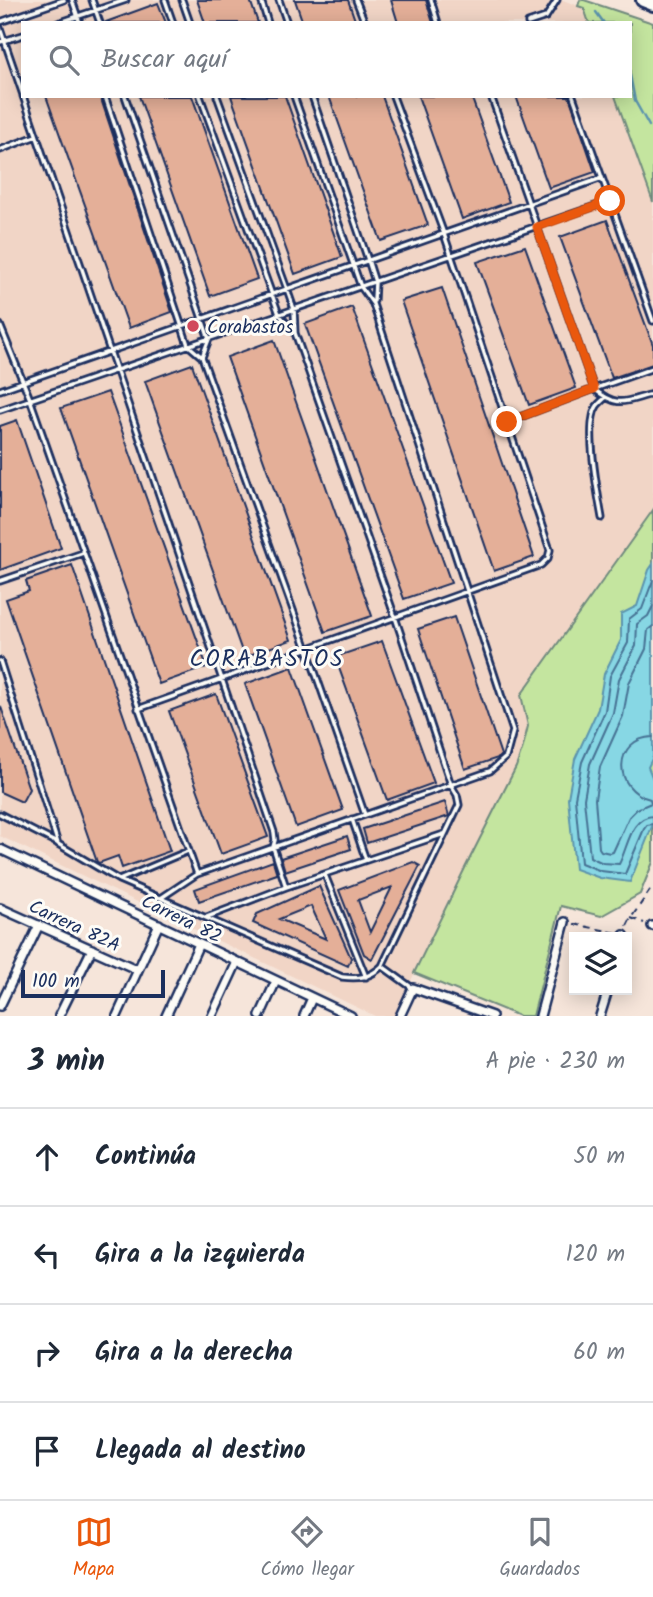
<!DOCTYPE html>
<html lang="es">
<meta charset="utf-8">
<style>
body{margin:0;font-family:Kalam,sans-serif;background:#f2f2f3;color:#1f2937}
.controls{position:absolute;right:21px;bottom:21px;display:grid;overflow:hidden;border-radius:0px;box-shadow:0 4px 18px #0003}
.controls button{width:63px;height:63px;display:grid;place-items:center;padding:0;border:0;border-bottom:2px solid #e0e1e3;background:#fff;color:#1f2937;font:35px sans-serif}
.scale{position:absolute;left:21px;bottom:18px;width:144px;box-sizing:border-box;padding-left:7px;border:4px solid #1b2f5e;border-top:0;font-size:19px;line-height:24px;white-space:nowrap;color:#1b2f5e;-webkit-text-stroke:5px #fdfcf7;paint-order:stroke}
.stop{position:absolute;width:21px;height:21px;margin:-16px;border:5px solid #ea580c;border-radius:50%;background:#fff}
.stop.end{background:#ea580c;border-color:#fff;box-shadow:0 2px 7px #0008}
.list{margin:0;padding:0;list-style:none}
h2{display:flex;justify-content:space-between;align-items:center;height:91px;margin:0;padding:0 28px;font-size:30px}
h2 small{font-size:23px;font-weight:400;color:#747a83}
.list li{display:grid;grid-template-columns:46px 1fr auto;gap:21px;align-items:center;box-sizing:border-box;height:98px;padding:0 28px;border-top:2px solid #e0e1e3}
.list b{display:block;font-size:26px;white-space:nowrap}
.list em{font-size:23px;font-style:normal;color:#747a83}
.icon{flex:none;width:38px;height:38px;fill:none;stroke:currentColor;stroke-width:2;stroke-linecap:round;stroke-linejoin:round}
.map{position:relative;flex:none;width:653px;height:1016px;overflow:hidden}
.search{position:absolute;background:#fff;box-shadow:0 4px 18px #0003;left:21px;right:21px;top:21px;height:77px;display:flex;align-items:center;gap:18px;box-sizing:border-box;padding:0 24px;border-radius:0px;color:#747a83;font-size:26px}
.sheet{height:483px;background:#fff}
nav{display:flex;justify-content:space-around;align-items:center;box-sizing:border-box;height:98px;border-top:2px solid #e0e1e3;background:#fff;font-size:19px;color:#747a83}
nav a{display:grid;justify-items:center;gap:4px}
nav .on{color:#ea580c}
.map>svg:first-child{display:block}
.built{fill:#f1d5c6}
.green{fill:#c4e59f;stroke:#708a7e;stroke-width:2}
.water{fill:#87d7e4;stroke:#5c94ae;stroke-width:2}
.lines{fill:none;stroke-linecap:round;stroke-linejoin:round}
.shore{stroke:#467294;stroke-width:2}
.stream{stroke:#5c94ae;stroke-width:2.5}
.building{fill:#e4af98;stroke:#1b2f5e;stroke-width:2;fill-rule:evenodd}
.lane-casing{stroke:#1b2f5e;stroke-width:9}
.street-casing{stroke:#1b2f5e;stroke-width:12}
.primary-casing{stroke:#1b2f5e;stroke-width:18}
.path{stroke:#1b2f5e;stroke-width:2;stroke-dasharray:7 5;stroke-linecap:butt}
.lane{stroke:#fdfcf7;stroke-width:3.5}
.street{stroke:#fdfcf7;stroke-width:7}
.primary{stroke:#fdfcf7;stroke-width:12}
.route{stroke:#ea580c;stroke-width:9}
.poi-dot{fill:#d1495b;stroke:#fdfcf7;stroke-width:2.5}
.labels{text-anchor:middle;stroke-width:6;stroke-linejoin:round;paint-order:stroke}
.poi-label{font-size:19px;fill:#1b2f5e;stroke:#fdfcf7;text-anchor:start}
.street-label{font-size:19px;fill:#1b2f5e;stroke:#fdfcf7}
.quarter-label{font-size:23px;letter-spacing:2px;fill:#1b2f5e;stroke:#fdfcf7}
</style>
<div class="map">
<svg width="653" height="1016" viewBox="0 0 653 1016">
<rect width="100%" height="100%" fill="#f6e5da"/>
<filter id="ink" filterUnits="userSpaceOnUse"><feTurbulence type="fractalNoise" baseFrequency=".0143" numOctaves="2"/><feDisplacementMap in="SourceGraphic" scale="14" xChannelSelector="R" yChannelSelector="G"/><feConvolveMatrix kernelMatrix="1 2 1 2 8 2 1 2 1" color-interpolation-filters="sRGB"/></filter>
<g filter="url(#ink)">
<path class="built" d="M0 0H563L584 8 589 23H23V96H615L653 202V510L521 695 528 726 523 747 516 767 465 868 394 1016H375L0 836Z"/>
<path class="green" d="M580 0H584L653 23V202L615 96H630V23H589L584 8 578 6Z
M653 510V862L640 894 601 916 561 906 533 1016H519L414 973 465 868 516 767 523 747 528 726 521 695Z"/>
<path class="water" d="M653 564V757L648 767 653 779V824L630 882 600 878 575 869 568 798 575 759 598 709 604 674 621 640V614L637 606 649 570Z"/>
<g class="lines">
<path class="shore" d="M653 580 642 609 629 619 628 643 610 676 605 711 582 762 575 798 581 863 601 871 625 874 644 829 647 825 653 824
M653 606 648 616 637 624 636 646 619 679 613 713 590 764 584 799 590 857 603 863 619 864C628 848 630 817 653 816
M653 626 648 630 646 649 629 683 623 716 600 767 595 799 599 848 601 851 610 853 613 852 629 817 637 809 651 803 650 799C612 790 613 738 653 737"/>
<path class="stream" d="M596 12 604 23
M630 75 635 101 649 126"/>
</g>
<path class="building" d="M197 0H250L258 23H205Z
M295 0H348L356 23H303Z
M391 0H426L433 23H398Z
M158 3 166 23H107L106 22Z
M46 96H100L172 312 129 328Z
M139 96H192L257 279 210 296Z
M231 96H285L342 257 295 274Z
M329 96H382L428 225 381 241Z
M418 96H471L509 202 462 219Z
M516 96H569L595 172 549 188Z
M607 220 653 345V364L612 378 560 237Z
M525 246 576 388 529 405 477 262Z
M442 288 534 557 494 571 401 301Z
M352 307 451 583 404 599 305 324Z
M274 340 372 616 325 632 227 357Z
M192 364 291 640 244 657 145 381Z
M108 392 207 667 159 684 61 408Z
M17 420 61 548 0 570V426Z
M72 565 170 851 122 868 118 856 99 863 97 862 6 599 29 591 26 581Z
M454 617 501 755 498 758 465 769 418 629Z
M382 641 434 783 387 800 335 657Z
M292 667 343 810 296 827 245 684Z
M216 694 268 837 221 854 169 711Z
M1 707 29 789 22 802 0 792V708Z
M445 802 449 816 367 843 363 829Z
M347 836 351 849 285 871 281 858Z
M273 861 277 874 199 901 195 889Z
M413 862 420 866 372 959 364 954 339 890ZM392 887 370 932 358 900Z
M319 886 351 958 348 966 253 923 257 914ZM311 906 326 939 279 919Z"/>
<g class="lines">
<g class="lane-casing">
<path id="lane" d="M72 0 80 23
M92 0 100 23
M165 0 173 23
M182 0 190 23
M261 0 268 23
M279 0 287 23
M356 0 365 23
M431 0 438 23
M0 22 64 0
M58 23 126 0
M528 23 546 17 557 0
M0 28 23 95
M0 42 23 35
M23 96 274 832 275 840 273 847 286 887
M105 96 188 345 202 357 307 649 365 815
M125 96 209 339 202 357
M200 96 279 314 293 331
M312 96 368 260 375 282 374 301
M491 96 594 389 653 368
M573 96 653 321
M0 150 36 136
M0 325 30 399 197 874
M0 390 602 178
M0 410 610 201
M507 422 594 389C619 409 625 401 653 394
M602 518C598 495 584 424 597 406 599 403 602 401 605 398
M0 581 83 553
M0 661 58 844 119 880 342 977C358 979 370 978 382 966L459 805 457 795 451 785 395 617 295 333 294 309 287 289 217 96
M138 709 541 565 548 558 550 550 444 234 393 96
M0 814 57 843
M352 819 366 860
M325 875 366 977
M119 880 188 851
M161 898 197 874 490 771 506 757 513 731 373 304 361 287 294 96
M207 917 286 887 444 834
M382 966 411 987"/>
</g>
<g class="street-casing">
<path id="street" d="M0 849 351 1016
M0 908 138 970
M652 926H653
M623 937 624 935
M0 1006 39 925
M59 1016 92 949
M117 1016 159 924
M166 1016 199 944
M212 1016 237 962
M260 1016 276 981
M304 1016 312 998
M400 1016 413 988 492 1016
M540 1016 565 922
M600 1016 608 990"/>
</g>
<g class="primary-casing">
<path id="primary" d="M643 0 653 4"/>
</g>
<path class="path" d="M631 918 644 923
M574 924 617 933
M627 926 631 918 653 886"/>
<use href="#lane" class="lane"/>
<use href="#street" class="street"/>
<use href="#primary" class="primary"/>
</g>
</g>
<g class="lines" filter="url(#ink)">
<path class="route" d="M507 422 594 389 537 227 610 201"/>
</g>
<circle class="poi-dot" cx="193" cy="326" r="7"/>
<g class="labels">
<g class="poi-label">
<text x="207" y="333">Corabastos</text>
</g>
<g class="street-label">
<text transform="translate(182 918) rotate(26)" y="7">Carrera 82</text>
<text transform="translate(75 925) rotate(25)" y="7">Carrera 82A</text>
</g>
<g class="quarter-label">
<text x="267" y="666">CORABASTOS</text>
</g>
</g>
</svg>
<div class="controls">
<button><svg class="icon" aria-label="layers" viewBox="0 0 24 24"><path d="M12 4l9 5-9 5-9-5zM3 14l9 5 9-5"/></svg></button>
</div>
<div class="scale">100 m</div>
<div class="stop" style="left:610px;top:201px"></div>
<div class="stop end" style="left:507px;top:422px"></div>
<div class="search"><svg class="icon" aria-label="search" viewBox="0 0 24 24"><circle cx="10" cy="10" r="6"/><path d="M15 15l6 6"/></svg>Buscar aquí</div>
</div>
<section class="sheet">
<h2>3 min<small>A pie · 230 m</small></h2>
<ul class="list">
<li><svg class="icon" aria-label="ahead" viewBox="0 0 24 24"><path d="M12 20V5M6 11l6-6 6 6"/></svg><div><b>Continúa</b></div><em>50 m</em></li>
<li><svg class="icon" aria-label="left" viewBox="0 0 24 24"><path d="M17 20v-9H6M10 6l-5 5 5 5"/></svg><div><b>Gira a la izquierda</b></div><em>120 m</em></li>
<li><svg class="icon" aria-label="right" viewBox="0 0 24 24"><path d="M7 20v-9h11M14 6l5 5-5 5"/></svg><div><b>Gira a la derecha</b></div><em>60 m</em></li>
<li><svg class="icon" aria-label="arrive" viewBox="0 0 24 24"><path d="M6 21V4h12l-3 4 3 4H6"/></svg><div><b>Llegada al destino</b></div></li>
</ul>
</section>
<nav>
<a class="on"><svg class="icon" aria-label="map" viewBox="0 0 24 24"><path d="M3 6l6-2 6 2 6-2v14l-6 2-6-2-6 2zM9 4v14M15 6v14"/></svg>Mapa</a>
<a><svg class="icon" aria-label="directions" viewBox="0 0 24 24"><path d="M12 3l9 9-9 9-9-9zM9 14v-3h6M13 9l2 2-2 2"/></svg>Cómo llegar</a>
<a><svg class="icon" aria-label="saved" viewBox="0 0 24 24"><path d="M7 4h10v16l-5-4-5 4z"/></svg>Guardados</a>
</nav>
